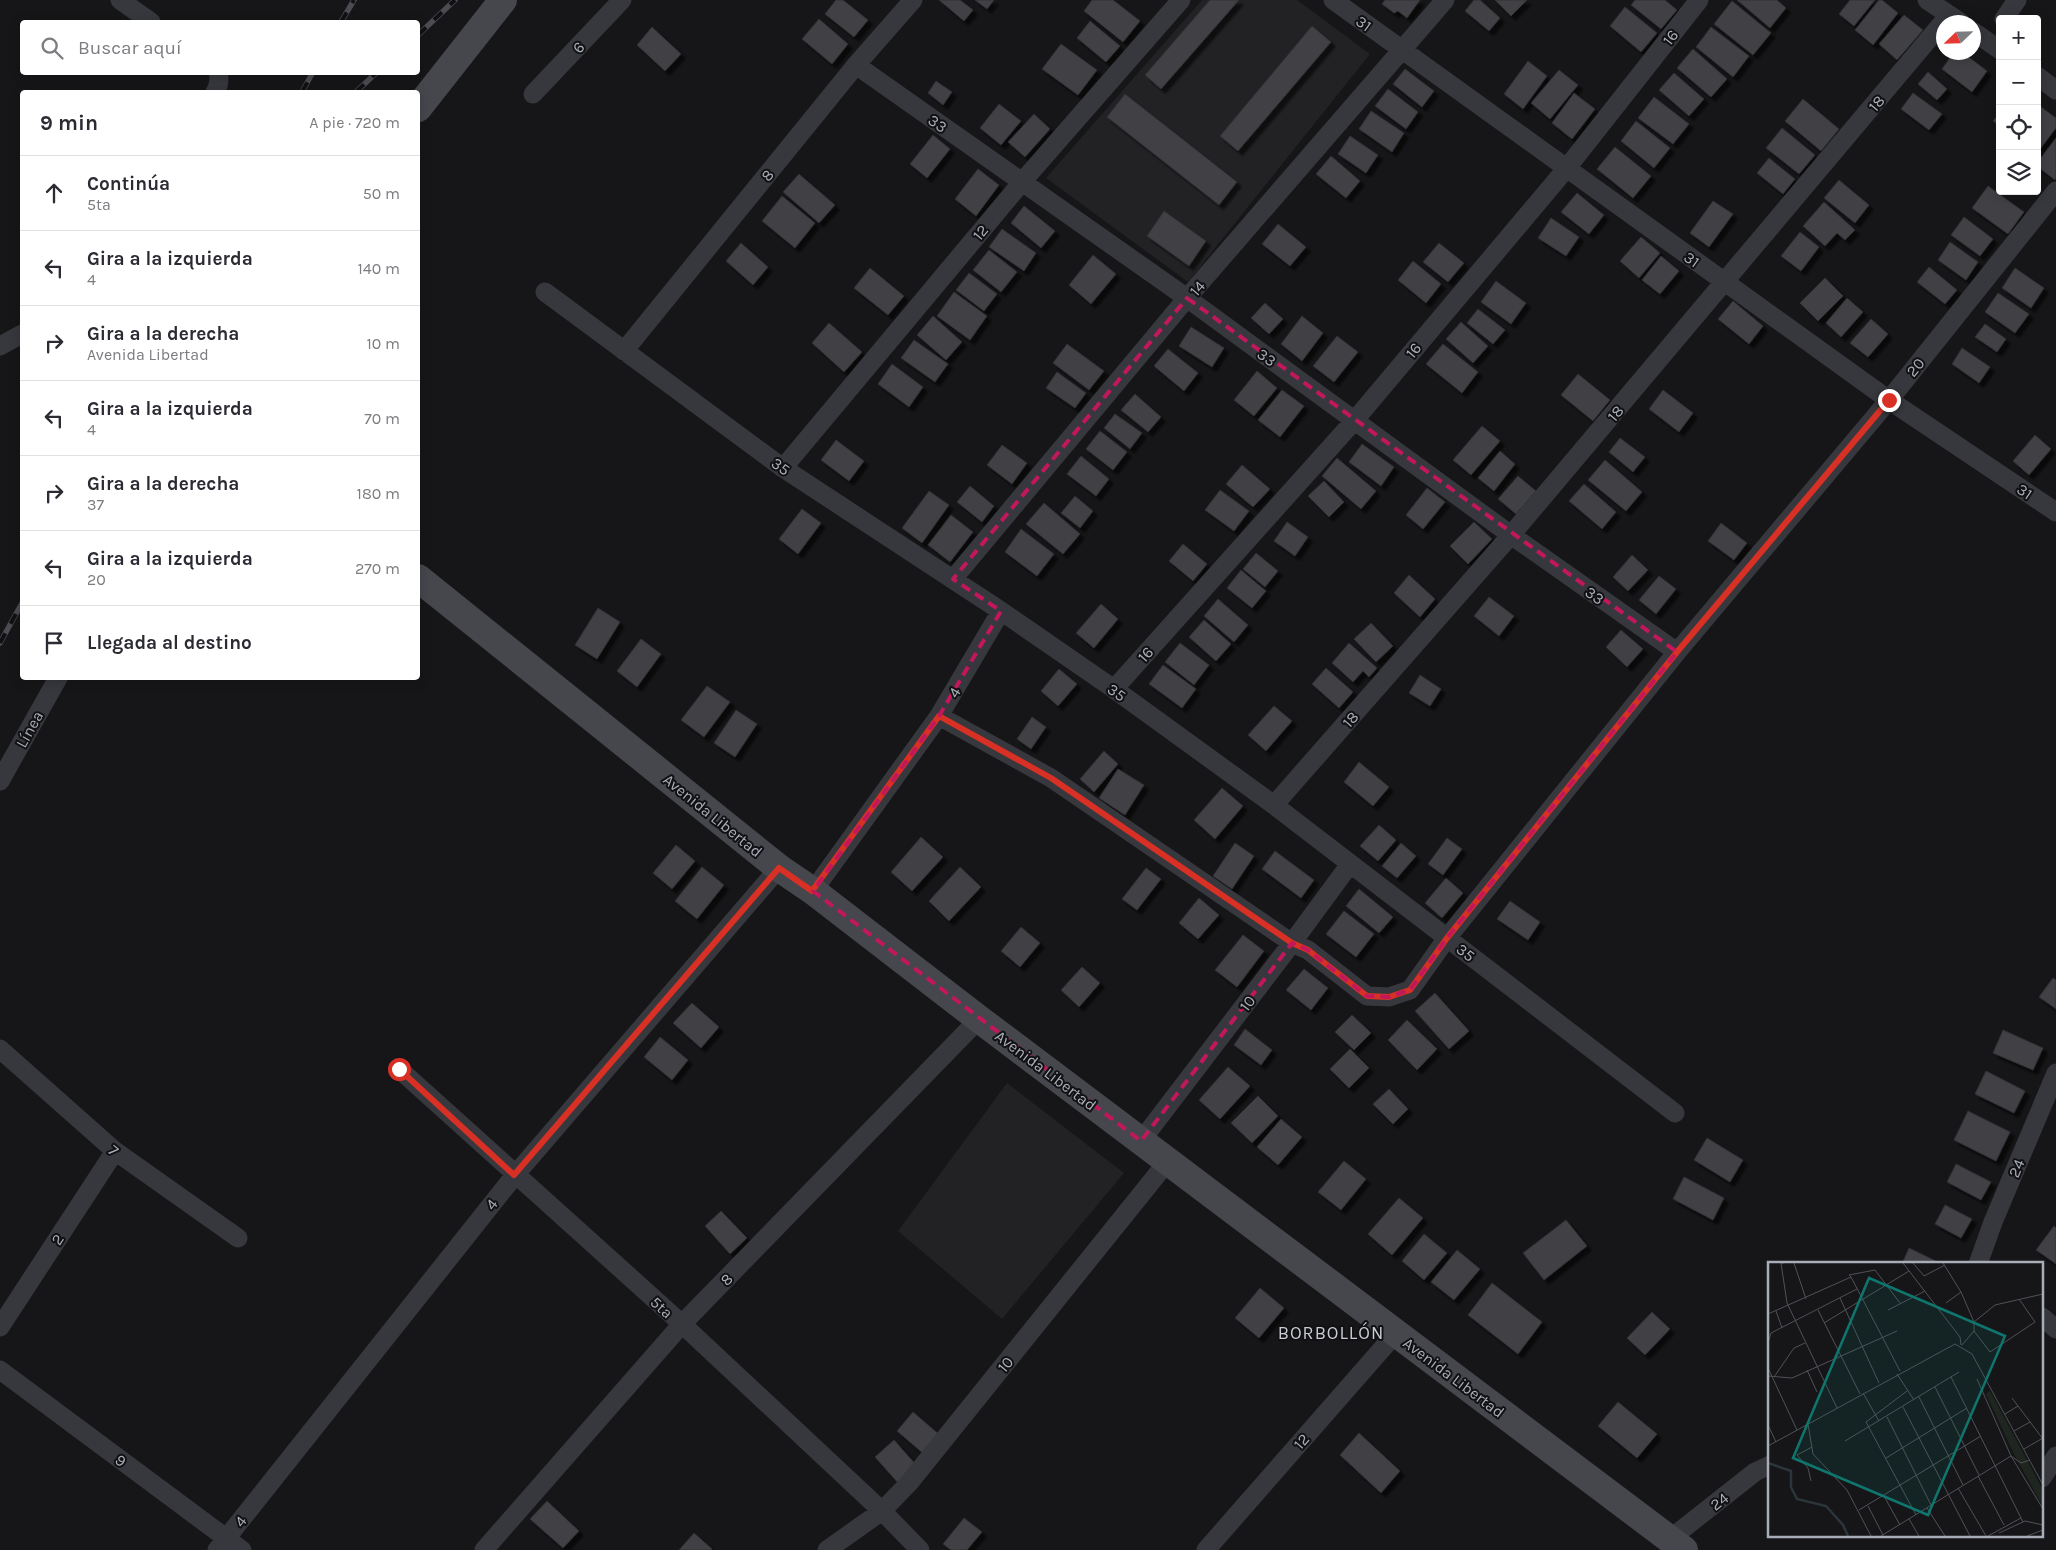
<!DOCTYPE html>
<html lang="es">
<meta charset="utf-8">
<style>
body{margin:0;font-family:Karla,sans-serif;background:#f7f7f7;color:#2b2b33}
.controls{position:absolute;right:15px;top:15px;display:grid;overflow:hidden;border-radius:5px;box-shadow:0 2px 12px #0003}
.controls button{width:45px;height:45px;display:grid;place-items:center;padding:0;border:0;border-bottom:1px solid #e1e1e2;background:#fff;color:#2b2b33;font:25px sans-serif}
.compass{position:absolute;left:1936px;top:15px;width:45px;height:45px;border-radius:50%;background:#fff;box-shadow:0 2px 12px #0003;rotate:247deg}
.stop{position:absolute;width:15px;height:15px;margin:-11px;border:4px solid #d93025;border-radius:50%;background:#fff}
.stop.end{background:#d93025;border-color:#fff;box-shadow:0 1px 5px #0008}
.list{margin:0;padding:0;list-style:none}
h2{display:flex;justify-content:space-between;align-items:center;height:65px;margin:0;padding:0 20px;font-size:21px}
h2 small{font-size:16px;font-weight:400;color:#7c7c81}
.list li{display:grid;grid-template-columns:32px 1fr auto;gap:15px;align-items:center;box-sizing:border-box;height:75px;padding:0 20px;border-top:1px solid #e1e1e2}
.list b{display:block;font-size:19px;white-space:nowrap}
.list p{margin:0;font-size:16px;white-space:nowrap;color:#7c7c81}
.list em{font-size:16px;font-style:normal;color:#7c7c81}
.icon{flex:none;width:28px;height:28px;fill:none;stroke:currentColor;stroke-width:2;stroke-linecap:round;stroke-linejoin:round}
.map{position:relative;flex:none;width:2056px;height:1550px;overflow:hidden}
.search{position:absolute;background:#fff;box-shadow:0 2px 12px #0003;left:20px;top:20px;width:400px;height:55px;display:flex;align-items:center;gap:12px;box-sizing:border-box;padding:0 18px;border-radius:5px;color:#7c7c81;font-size:19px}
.panel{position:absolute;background:#fff;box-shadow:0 2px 12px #0003;left:20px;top:90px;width:400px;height:590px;border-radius:5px}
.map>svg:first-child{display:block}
.built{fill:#222225}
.building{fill:#404145;stroke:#303034;filter:url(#shadow)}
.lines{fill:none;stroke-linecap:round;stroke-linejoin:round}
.minor{stroke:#37383d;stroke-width:19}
.secondary{stroke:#45474d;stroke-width:28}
.rail-casing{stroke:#4a4c52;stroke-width:5.5}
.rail{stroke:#111113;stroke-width:4;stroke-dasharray:11;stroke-linecap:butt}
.route{stroke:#d93025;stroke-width:6}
.marked{fill:none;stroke:#c2185b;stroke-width:4;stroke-dasharray:10 6;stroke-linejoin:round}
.labels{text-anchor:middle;stroke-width:4;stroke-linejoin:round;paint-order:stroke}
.street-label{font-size:16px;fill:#a8adb8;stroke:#111113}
.neighbourhood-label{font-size:18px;letter-spacing:1px;fill:#c9ccd4;stroke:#111113}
.inset-river{fill:none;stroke:#2c353c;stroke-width:2.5}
.inset-road{fill:none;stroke:#505258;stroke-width:1}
.view{fill:#0f766e;fill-opacity:0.15;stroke:#0f766e;stroke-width:2.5}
.inset-edge{fill:none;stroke:#a8adb8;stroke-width:2.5}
</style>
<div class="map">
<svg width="2056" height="1550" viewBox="0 0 2056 1550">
<defs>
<filter id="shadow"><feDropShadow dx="4.5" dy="4.5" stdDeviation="1" flood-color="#0009"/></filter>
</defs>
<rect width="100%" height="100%" fill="#161618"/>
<path class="built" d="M1202 0H1297L1370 54 1188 282 1046 178Z
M1007 1083 1124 1173 1002 1319 898 1231Z"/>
<path class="building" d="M836 0H843L868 20 854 37 825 14Z
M939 0H960L973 10 964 21Z
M975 0H994L987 9Z
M1092 0H1113L1140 21 1123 42 1084 11Z
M1210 0H1239L1161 89 1145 75Z
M1385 0H1420L1407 18 1398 11 1394 13 1382 4Z
M1474 0H1480L1500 18 1489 31 1465 11Z
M1495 0H1527L1511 16Z
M1635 0H1665L1677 10 1661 29 1631 5Z
M1737 0H1777L1786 8 1770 28Z
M1850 0H1875L1854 26 1839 14Z
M1879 0H1882L1898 13 1873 45 1855 30Z
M1732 1 1771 33 1753 55 1714 24Z
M1625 7 1657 33 1641 52 1610 26Z
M1904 15 1923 30 1897 60 1879 44Z
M819 19 848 44 832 64 802 39Z
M1090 21 1120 46 1106 62 1077 38Z
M1312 26 1331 42 1238 151 1220 136Z
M652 27 681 54 665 71 637 45Z
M1711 27 1749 56 1733 77 1696 47Z
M1061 44 1097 70 1078 95 1042 69Z
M1693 49 1727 79 1711 97 1677 68Z
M1954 52H1962L1987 71 1972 92 1942 69Z
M1528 61 1547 76 1523 109 1504 94Z
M1405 69 1434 91 1422 107 1393 84Z
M1559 70 1578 85 1550 119 1531 103Z
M1928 72 1947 89 1937 100 1918 84Z
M1674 73 1704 99 1689 116 1659 90Z
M936 81 952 92 943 105 928 93Z
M1388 89 1418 112 1406 129 1375 106Z
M1574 93 1595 109 1572 139 1552 123Z
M1913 93 1942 114 1929 130 1901 109Z
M1125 94 1237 182 1219 205 1107 117Z
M1654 97 1689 124 1673 144 1638 118Z
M1803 99 1839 129 1821 151 1785 121Z
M999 104 1021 121 1001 145 980 128Z
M2041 107 2056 118V128L2037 153V112Z
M1371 111 1404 133 1392 152 1359 129Z
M2000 113V126L1993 121Z
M1034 114 1050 129 1025 157 1008 142Z
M1636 121 1670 148 1654 168 1621 141Z
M1782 128 1815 155 1799 174 1766 148Z
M933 135 950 149 927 178 910 164Z
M1350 136 1378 155 1366 173 1338 154Z
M2056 138V178L2055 180 2037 166V163Z
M1615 147 1651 176 1633 198 1597 169Z
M1331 156 1360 181 1346 198 1316 174Z
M1769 158 1795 179 1783 194 1757 173Z
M978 169 999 185 976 216 955 199Z
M799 174 835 205 819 223 783 192Z
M1839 180 1869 205 1855 223 1824 198Z
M1988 186 2024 212 2008 234 1972 208Z
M1577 193 1604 215 1589 234 1561 212Z
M782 196 815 223 795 248 762 221Z
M1713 201 1733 214 1709 247 1690 233Z
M1824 202 1855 230 1845 240 1837 233 1825 246 1803 226Z
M1024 206 1055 231 1041 248 1011 223Z
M1164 211 1206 241 1189 266 1147 236Z
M1964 217 1993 239 1980 256 1951 235Z
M1551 218 1579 237 1566 256 1538 238Z
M1278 224 1306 247 1290 266 1262 244Z
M1002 229 1036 253 1024 271 989 247Z
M1800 232 1819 247 1801 271 1781 256Z
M1641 237 1660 253 1639 278 1620 261Z
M1950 242 1978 262 1966 280 1938 260Z
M741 243 768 267 753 285 726 261Z
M1439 243 1464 263 1448 282 1423 262Z
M989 250 1017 272 1001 292 973 270Z
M1093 255 1116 274 1091 304 1069 285Z
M1661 256 1679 271 1660 294 1642 280Z
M1413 261 1441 284 1426 303 1398 280Z
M1929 267 1957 290 1945 304 1917 282Z
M870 268 904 296 888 315 854 288Z
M2015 268 2044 288 2031 308 2002 288Z
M969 273 997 294 984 311 956 290Z
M1825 278 1843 296 1818 321 1800 303Z
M1496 281 1526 303 1511 324 1481 302Z
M954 292 987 316 970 340 937 316Z
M1998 293 2029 314 2015 333 1985 312Z
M1847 298 1863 312 1841 337 1826 323Z
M1733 301 1763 326 1749 344 1718 319Z
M1265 303 1283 319 1269 334 1251 318Z
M1478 309 1505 330 1493 344 1467 323Z
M933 316 962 342 946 360 917 335Z
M1302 316 1323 333 1302 361 1281 344Z
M1871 319 1888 334 1868 357 1850 343Z
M1461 322 1488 346 1473 363 1446 339Z
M829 323 862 352 844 372 812 343Z
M1985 324 2006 339 1997 352 1975 337Z
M1191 327 1224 348 1212 367 1179 346Z
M1337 336 1358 352 1334 382 1313 366Z
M914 340 948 364 935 382 901 358Z
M1067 344 1104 371 1089 390 1053 363Z
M1443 344 1478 372 1462 393 1426 364Z
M1962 348 1990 367 1979 383 1952 364Z
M1168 349 1198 373 1184 391 1154 366Z
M892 364 923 387 909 407 878 384Z
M1257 371 1277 388 1254 416 1234 400Z
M1057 372 1086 393 1075 408 1046 388Z
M1578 374 1610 400 1593 421 1561 395Z
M1282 390 1304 406 1280 437 1258 420Z
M1663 390 1693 413 1679 432 1649 409Z
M1135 394 1161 417 1148 432 1121 410Z
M1115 414 1142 433 1130 449 1104 428Z
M1482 426 1500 441 1471 475 1453 460Z
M1100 431 1127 452 1113 470 1086 449Z
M2035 435 2051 449 2029 475 2013 461Z
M1620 438 1645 457 1633 472 1609 452Z
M836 440 864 461 849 481 821 460Z
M1362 444 1394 467 1381 486 1349 462Z
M1002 445 1027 463 1012 484 987 465Z
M1500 451 1515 464 1494 491 1478 478Z
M1081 456 1109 479 1096 496 1067 474Z
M1337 458 1376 491 1361 509 1322 476Z
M1605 460 1642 492 1626 511 1588 480Z
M1242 465 1270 489 1253 507 1226 484Z
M1518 476 1536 491 1516 514 1498 499Z
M1324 481 1344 502 1329 517 1308 496Z
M1584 484 1616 512 1602 529 1569 501Z
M970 486 994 506 982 522 957 502Z
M1427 488 1445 502 1423 529 1406 515Z
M1220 490 1249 511 1234 531 1205 510Z
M929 491 949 505 922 543 902 528Z
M1075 496 1093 511 1080 528 1061 513Z
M1044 503 1080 534 1063 554 1026 524Z
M802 509 821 523 798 554 779 539Z
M951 515 973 532 950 562 928 545Z
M1287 522 1308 537 1295 556 1274 541Z
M1474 522 1492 539 1468 564 1450 546Z
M1721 523 1747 543 1734 560 1708 541Z
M1021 529 1054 554 1037 576 1005 552Z
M1183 544 1207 564 1193 581 1169 561Z
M1256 553 1278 571 1265 587 1243 569Z
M1632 555 1648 570 1628 591 1613 577Z
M1241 570 1266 591 1252 608 1227 588Z
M1409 575 1435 599 1420 617 1394 593Z
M1659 576 1676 589 1656 614 1639 600Z
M1489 597 1514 616 1499 636 1474 616Z
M1218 599 1248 625 1234 642 1204 616Z
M1101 604 1118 619 1094 648 1076 633Z
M598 608 620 622 597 659 575 645Z
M1204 620 1231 644 1216 661 1189 637Z
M1371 623 1393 646 1376 662 1354 639Z
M1621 630 1643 649 1627 667 1606 647Z
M641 639 661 654 637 687 617 671Z
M1180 643 1209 665 1194 685 1165 662Z
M1349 643 1377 668 1369 677 1363 671 1353 682 1332 663Z
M1163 665 1196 689 1182 708 1149 684Z
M1326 668 1353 692 1339 708 1312 684Z
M1059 669 1077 684 1058 706 1041 691Z
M1420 675 1441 689 1430 706 1409 693Z
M707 686 730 702 704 737 681 720Z
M1274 706 1292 721 1266 751 1248 735Z
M736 710 757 724 735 757 714 743Z
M1032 717 1046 727 1031 749 1017 739Z
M1104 751 1118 764 1094 792 1080 779Z
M1359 762 1389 787 1373 806 1344 782Z
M1118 769 1144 785 1125 815 1099 798Z
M1222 788 1243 806 1215 839 1194 820Z
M1379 825 1396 840 1378 861 1360 846Z
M921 837 943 857 912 891 891 872Z
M1447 838 1462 849 1443 875 1428 864Z
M1235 843 1254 856 1232 889 1213 876Z
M1401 843 1416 856 1397 878 1382 866Z
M676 845 695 861 672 889 653 873Z
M1275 851 1314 880 1301 898 1262 869Z
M702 867 724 885 697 919 675 901Z
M960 867 981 887 949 921 929 901Z
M1146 868 1161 879 1137 910 1122 899Z
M1446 878 1463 893 1442 918 1425 903Z
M1359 889 1393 917 1379 933 1346 906Z
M1199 898 1219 915 1198 939 1179 923Z
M1510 901 1540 922 1528 940 1497 919Z
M1344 911 1374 934 1356 957 1326 934Z
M1021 927 1040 943 1020 967 1001 951Z
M1243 935 1264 951 1237 987 1215 970Z
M1082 967 1100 983 1079 1007 1061 990Z
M1304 969 1328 988 1311 1010 1286 990Z
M2053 978 2056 980V1009L2039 997Z
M1435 993 1469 1031 1449 1049 1415 1011Z
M692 1003 719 1027 701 1048 673 1023Z
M1352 1015 1371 1033 1354 1050 1335 1032Z
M1407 1020 1437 1049 1417 1070 1388 1040Z
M1245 1029 1272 1050 1261 1065 1234 1045Z
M2003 1030 2043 1048 2033 1070 1993 1053Z
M660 1037 688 1060 672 1080 644 1057Z
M1350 1049 1369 1068 1349 1088 1330 1069Z
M1228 1067 1250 1086 1220 1119 1199 1100Z
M1986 1071 2025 1091 2014 1113 1975 1094Z
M1389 1089 1408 1109 1393 1124 1373 1104Z
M1258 1096 1278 1116 1252 1143 1231 1123Z
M1968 1111 2010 1132 1996 1161 1954 1140Z
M1281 1119 1302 1137 1278 1165 1257 1147Z
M1707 1138 1743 1160 1730 1182 1694 1160Z
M1344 1161 1366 1179 1341 1210 1318 1192Z
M1956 1164 1991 1182 1981 1200 1947 1182Z
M1684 1177 1724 1198 1713 1220 1673 1199Z
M1399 1198 1423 1218 1392 1255 1368 1234Z
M1945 1205 1972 1219 1961 1238 1935 1224Z
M721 1211 747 1238 730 1254 705 1226Z
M1566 1220 1587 1246 1544 1280 1523 1253Z
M2054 1226 2056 1228V1264L2036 1250Z
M1424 1234 1447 1253 1424 1280 1402 1261Z
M1909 1248 1942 1264H1902Z
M1457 1250 1480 1269 1454 1300 1431 1282Z
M1492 1283 1542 1322 1518 1354 1468 1315Z
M1260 1288 1284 1308 1259 1338 1235 1318Z
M1652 1312 1670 1329 1645 1355 1627 1338Z
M1618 1402 1657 1434 1637 1458 1598 1426Z
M913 1412 942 1437 925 1455 897 1431Z
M1359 1433 1400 1471 1381 1493 1340 1455Z
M894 1440 918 1467 899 1484 875 1457Z
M547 1501 579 1531 563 1548 530 1519Z
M964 1518 982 1532 967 1550H951L943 1544Z
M694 1533 712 1549 711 1550H679Z"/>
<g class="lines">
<path class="minor" d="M120 0 151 22
M1333 0 1889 400 2056 512
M1927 0 1960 22
M2004 19 2017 0
M1974 32 2000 50
M856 65 1187 298 1511 535 1677 652
M2037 76 2056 90
M215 92C219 86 220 80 218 72
M533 94 622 0
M545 292 783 468 1001 611 1114 689 1274 805 1675 1113
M0 346 22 334
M624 351 856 65 913 0
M783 468 1022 182 1181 0
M953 579 1187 298 1445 0
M1114 689 1354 421 1566 169 1699 0
M939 716 1051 778 1292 943 1308 950 1367 996 1389 997 1410 990 1447 938 1677 652 1889 400 2056 191
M0 781 58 678
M1274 805 1511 535 1949 15
M813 891 939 716 1001 611
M0 1049 115 1151 238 1238
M399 1069 682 1324 882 1511 920 1550
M1141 1141 1292 943 1350 864
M1978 1264 1993 1222 2056 1073
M2042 1317 2056 1329
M0 1327 115 1151
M0 1370 242 1550
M2042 1478 2056 1456
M1670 1539 1755 1472 1770 1465
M217 1550 515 1175 779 868
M484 1550 682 1324 979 1019
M827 1550 882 1511 909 1483 1168 1161
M1206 1550 1396 1333"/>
<path class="secondary" d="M418 108 503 0
M418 578 779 868 813 891 979 1019 1684 1550"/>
<g class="rail-casing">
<path id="rail" d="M341 22 354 0
M418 35 455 0
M302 92 313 72
M356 92 377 72
M0 643 22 603"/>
</g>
<use href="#rail" class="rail"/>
</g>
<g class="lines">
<path class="route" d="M399 1069 514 1175 779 868 812 891 939 716 1051 778 1292 943 1308 950 1367 996 1389 997 1410 990 1447 938 1677 652 1889 400"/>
</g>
<path class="marked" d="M1187 298 1677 652 1447 938 1410 990 1389 997 1367 996 1308 950 1292 943 1141 1141 813 891 939 716 1001 611 953 579Z"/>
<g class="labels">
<g class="street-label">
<text transform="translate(1364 23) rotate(36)" y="6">31</text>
<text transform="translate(1670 37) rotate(-52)" y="6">16</text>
<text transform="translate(578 47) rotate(-46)" y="6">6</text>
<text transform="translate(1876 103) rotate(-50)" y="6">18</text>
<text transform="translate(938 123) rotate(35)" y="6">33</text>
<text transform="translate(767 175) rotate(-51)" y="6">8</text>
<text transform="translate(980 232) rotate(-50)" y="6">12</text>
<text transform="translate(1692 259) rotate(36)" y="6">31</text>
<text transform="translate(1197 288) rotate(-49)" y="6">14</text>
<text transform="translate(1413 350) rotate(-50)" y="6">16</text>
<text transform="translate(1267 357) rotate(36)" y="6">33</text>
<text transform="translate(1915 367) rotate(-51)" y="6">20</text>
<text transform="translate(1615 413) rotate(-50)" y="6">18</text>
<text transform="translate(781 466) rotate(35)" y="6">35</text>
<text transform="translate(2025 491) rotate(34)" y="6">31</text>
<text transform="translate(1595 595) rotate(35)" y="6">33</text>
<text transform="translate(1145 654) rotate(-48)" y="6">16</text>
<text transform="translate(954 692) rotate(-59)" y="6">4</text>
<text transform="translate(1117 692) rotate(35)" y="6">35</text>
<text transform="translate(1350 719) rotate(-49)" y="6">18</text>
<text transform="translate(29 729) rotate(-61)" y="6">Línea</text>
<text transform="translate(713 815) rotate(39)" y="6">Avenida Libertad</text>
<text transform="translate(1466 952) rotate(37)" y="6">35</text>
<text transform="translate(1247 1003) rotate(-53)" y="6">10</text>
<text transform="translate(1046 1070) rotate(37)" y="6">Avenida Libertad</text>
<text transform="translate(114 1150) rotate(39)" y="6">7</text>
<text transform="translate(2016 1168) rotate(-67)" y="6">24</text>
<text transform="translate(491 1204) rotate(-52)" y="6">4</text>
<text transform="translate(57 1239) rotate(-57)" y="6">2</text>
<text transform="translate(726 1279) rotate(-46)" y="6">8</text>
<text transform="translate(662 1307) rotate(42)" y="6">5ta</text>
<text transform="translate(1005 1364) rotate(-51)" y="6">10</text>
<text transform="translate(1454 1377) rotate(37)" y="6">Avenida Libertad</text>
<text transform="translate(1301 1441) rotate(-49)" y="6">12</text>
<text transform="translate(121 1460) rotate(37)" y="6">9</text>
<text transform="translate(1719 1501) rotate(-38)" y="6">24</text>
<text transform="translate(240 1521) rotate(-52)" y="6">4</text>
</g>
<g class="neighbourhood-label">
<text x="1331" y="1339">BORBOLLÓN</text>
</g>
</g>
<g transform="translate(1768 1262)">
<rect width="275" height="275" fill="#161618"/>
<path d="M222 129 275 228V245L245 190 218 132Z" fill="#1e261f"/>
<path class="inset-river" d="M0 201 23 209V225L29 237 58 244 75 263 80 274"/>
<path class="inset-road" d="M16 1H13L19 41 69 146M26 1 38 37M135 1 192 75 193 83M145 1 156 14 177 3M175 1 193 30 206 60V69L222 90 267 60 251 37M83 15 132 109M72 36 111 121M178 41 193 30M50 48 92 132M120 48 157 29M8 49 14 66M0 52 83 15 81 13 107 8 132 41M206 60 227 43 275 32M56 61 141 9M0 81 3 71 89 27M194 83 206 69M0 106 29 168M39 108 49 130M129 112 146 138M0 114 24 116 129 69M6 115 26 86 37 81M183 115 255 260M209 117 243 194 275 247M167 125 211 213M139 129 98 160 148 253M95 131 111 159M151 135 195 223M244 136 275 177M135 145 202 274M237 152 250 144M119 155 163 243M40 162 45 192 79 228 103 274M0 163 8 180M246 169 262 160M77 179 191 110M0 184 187 82 204 92 275 223M256 187 275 176M118 196 199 146M210 214 236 263M43 219 40 206 29 193 44 185M190 226 218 274M116 234 132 263M100 244 115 273M159 246 177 274M91 248 213 174M141 257 151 274M231 271 257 259 275 263M113 274 243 194 253 201 262 198M220 274 253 256M259 274 275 268"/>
<path class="view" d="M101 16 237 74 160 253 25 196Z"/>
<rect width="275" height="275" class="inset-edge"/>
</g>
</svg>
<div class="controls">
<button>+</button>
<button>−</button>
<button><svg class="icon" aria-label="locate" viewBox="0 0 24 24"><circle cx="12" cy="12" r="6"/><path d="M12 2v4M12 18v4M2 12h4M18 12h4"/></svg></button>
<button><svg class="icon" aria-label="layers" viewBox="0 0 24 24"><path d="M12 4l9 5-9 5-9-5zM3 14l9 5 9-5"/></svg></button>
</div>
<svg class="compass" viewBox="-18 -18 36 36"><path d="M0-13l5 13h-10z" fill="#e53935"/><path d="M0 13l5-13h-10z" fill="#7c7c81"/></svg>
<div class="stop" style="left:399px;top:1069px"></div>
<div class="stop end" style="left:1889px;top:400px"></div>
<div class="search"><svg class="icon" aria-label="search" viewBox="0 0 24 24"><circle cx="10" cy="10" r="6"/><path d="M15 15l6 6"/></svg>Buscar aquí</div>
<section class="panel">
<h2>9 min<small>A pie · 720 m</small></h2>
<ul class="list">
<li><svg class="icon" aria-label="ahead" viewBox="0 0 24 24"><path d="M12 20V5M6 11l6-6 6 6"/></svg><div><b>Continúa</b><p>5ta</p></div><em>50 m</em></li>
<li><svg class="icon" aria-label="left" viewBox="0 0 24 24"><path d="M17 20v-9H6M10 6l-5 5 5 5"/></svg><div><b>Gira a la izquierda</b><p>4</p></div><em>140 m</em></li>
<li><svg class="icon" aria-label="right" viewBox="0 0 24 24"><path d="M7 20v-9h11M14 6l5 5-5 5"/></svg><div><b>Gira a la derecha</b><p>Avenida Libertad</p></div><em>10 m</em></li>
<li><svg class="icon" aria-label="left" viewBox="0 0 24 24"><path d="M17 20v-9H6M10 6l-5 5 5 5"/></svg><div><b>Gira a la izquierda</b><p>4</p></div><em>70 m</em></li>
<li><svg class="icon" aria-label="right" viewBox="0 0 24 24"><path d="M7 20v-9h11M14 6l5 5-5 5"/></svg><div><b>Gira a la derecha</b><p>37</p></div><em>180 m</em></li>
<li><svg class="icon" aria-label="left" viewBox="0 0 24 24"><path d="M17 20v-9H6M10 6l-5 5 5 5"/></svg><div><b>Gira a la izquierda</b><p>20</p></div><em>270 m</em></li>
<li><svg class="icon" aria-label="arrive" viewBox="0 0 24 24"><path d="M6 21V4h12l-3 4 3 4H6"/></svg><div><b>Llegada al destino</b></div></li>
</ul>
</section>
</div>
